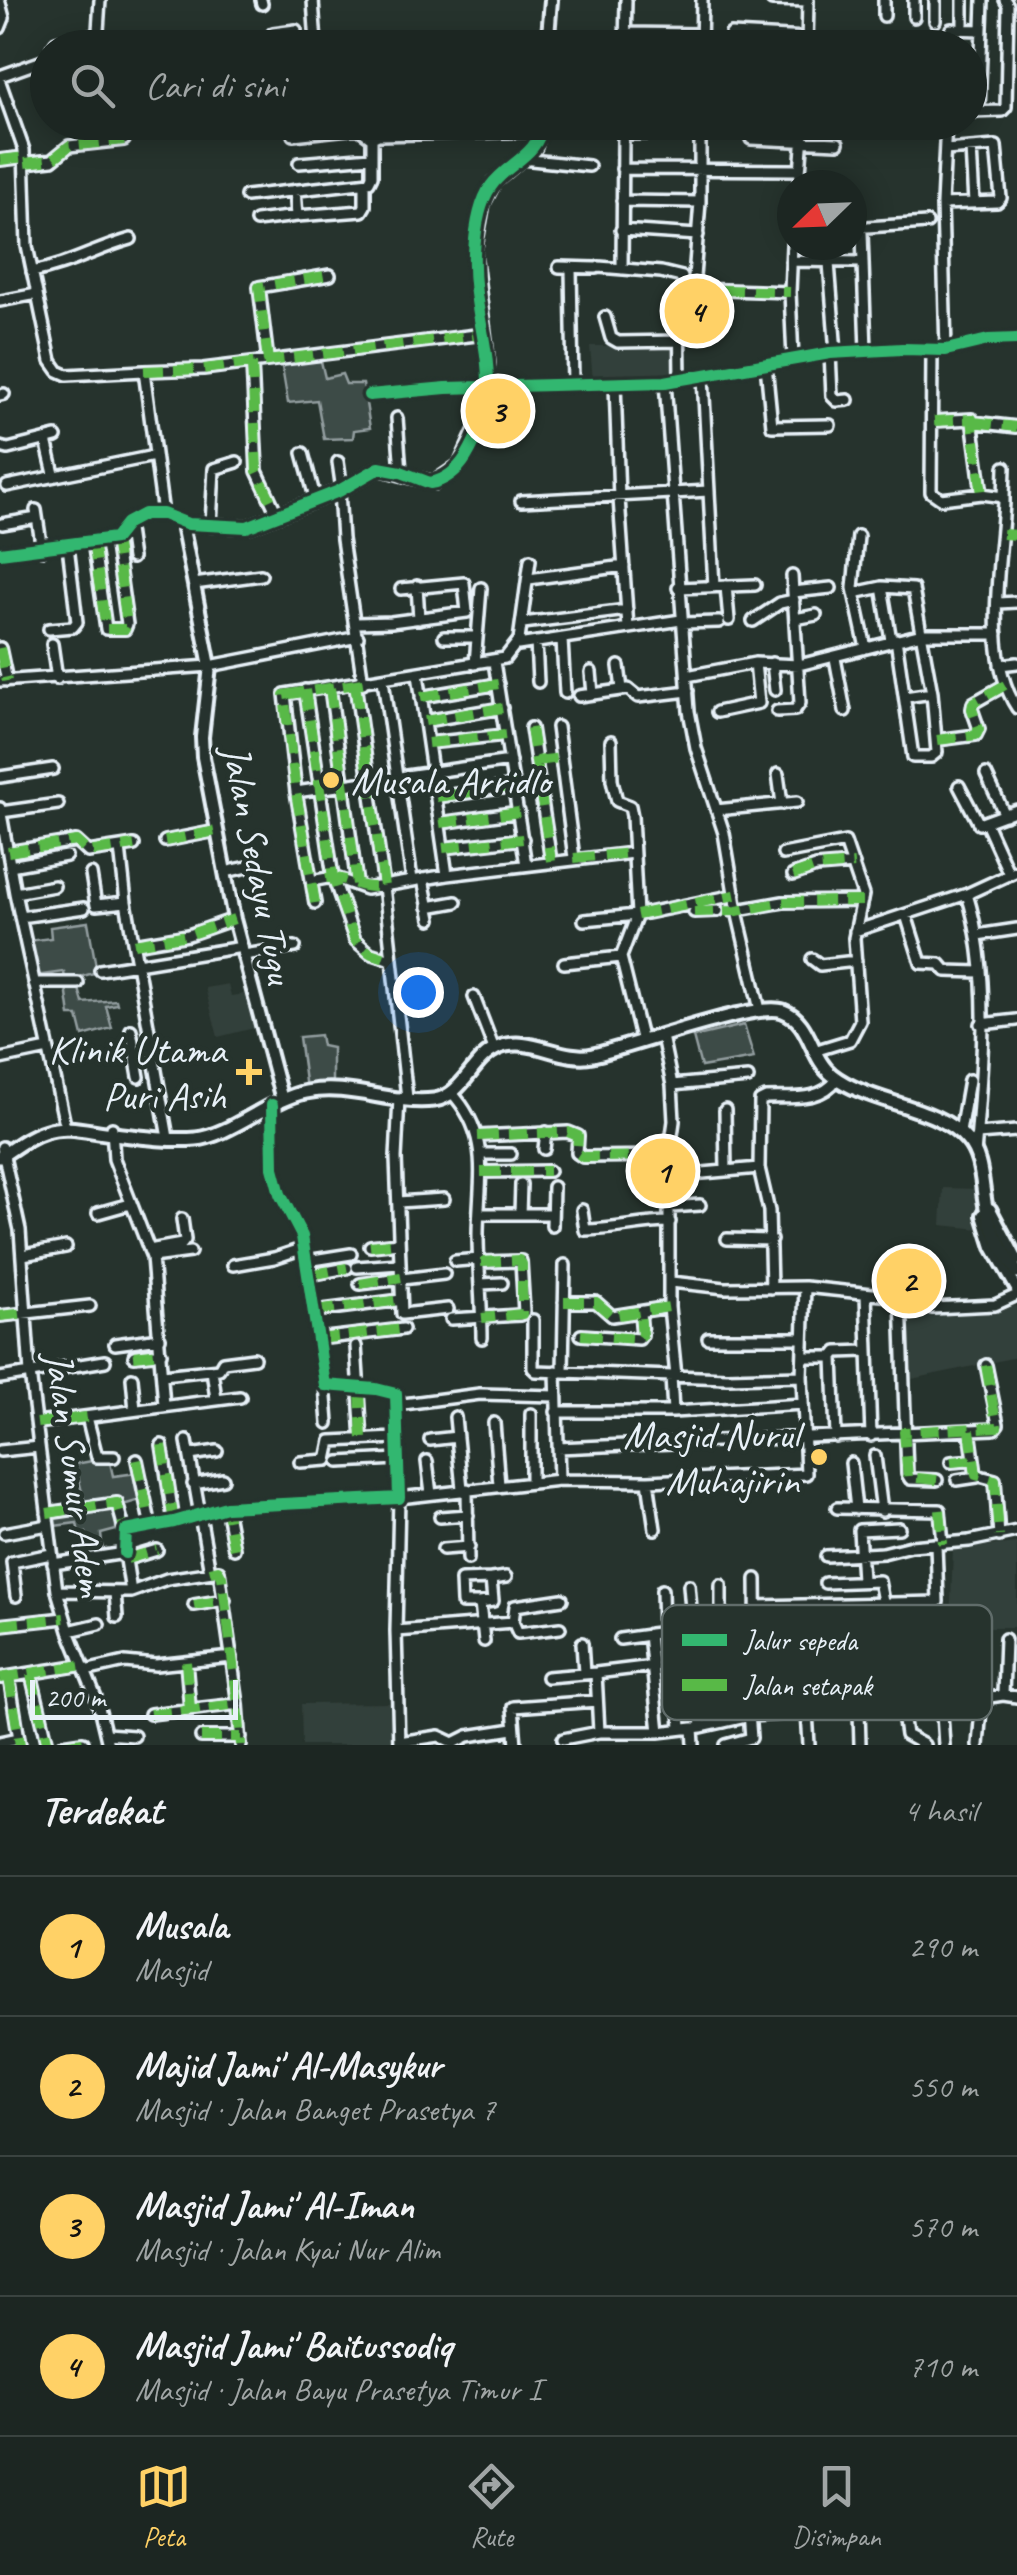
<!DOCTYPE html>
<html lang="id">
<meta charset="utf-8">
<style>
body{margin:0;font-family:Caveat,sans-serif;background:#29322f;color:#f1f3f6}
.compass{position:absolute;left:777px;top:170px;width:90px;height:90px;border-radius:50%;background:#1c2622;box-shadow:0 5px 25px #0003;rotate:247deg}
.scale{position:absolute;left:30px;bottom:25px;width:208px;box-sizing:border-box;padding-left:10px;border:5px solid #e8f1f8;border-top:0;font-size:28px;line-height:35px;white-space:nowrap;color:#e8f1f8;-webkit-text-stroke:8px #26332d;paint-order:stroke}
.you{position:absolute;left:418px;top:992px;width:35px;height:35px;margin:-25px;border:8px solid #fff;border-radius:50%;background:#1a73e8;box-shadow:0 0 0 15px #1a73e833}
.badge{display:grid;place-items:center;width:65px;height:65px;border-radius:50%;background:#ffd166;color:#111;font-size:32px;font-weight:700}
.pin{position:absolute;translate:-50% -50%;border:5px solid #fff;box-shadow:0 2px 10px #0006}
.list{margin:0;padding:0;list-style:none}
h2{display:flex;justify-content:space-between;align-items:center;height:130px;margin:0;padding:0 40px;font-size:42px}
h2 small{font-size:32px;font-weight:400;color:#a0a5a5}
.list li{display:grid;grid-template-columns:65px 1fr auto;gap:30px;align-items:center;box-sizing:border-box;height:140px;padding:0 40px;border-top:2px solid #3a4340}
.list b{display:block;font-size:38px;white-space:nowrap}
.list p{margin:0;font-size:32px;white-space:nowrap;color:#a0a5a5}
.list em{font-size:32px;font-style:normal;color:#a0a5a5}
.icon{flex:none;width:55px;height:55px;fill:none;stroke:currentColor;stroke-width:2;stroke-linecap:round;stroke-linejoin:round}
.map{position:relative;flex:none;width:1017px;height:1745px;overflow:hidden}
.search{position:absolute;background:#1c2622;box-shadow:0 5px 25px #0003;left:30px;right:30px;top:30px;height:110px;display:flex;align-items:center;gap:25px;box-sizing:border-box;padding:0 35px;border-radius:55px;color:#a0a5a5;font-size:38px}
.sheet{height:690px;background:#1c2622}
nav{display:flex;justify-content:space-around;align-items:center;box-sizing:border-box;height:140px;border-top:2px solid #3a4340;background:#1c2622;font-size:28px;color:#a0a5a5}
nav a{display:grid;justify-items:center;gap:5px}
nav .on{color:#ffd166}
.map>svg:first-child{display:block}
.built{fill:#333f3a}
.green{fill:#3e4b47;stroke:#939ea0;stroke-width:2.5}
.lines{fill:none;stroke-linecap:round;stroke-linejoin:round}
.minor-casing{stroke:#e8f1f8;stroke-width:16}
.tertiary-casing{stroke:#e8f1f8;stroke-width:18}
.secondary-casing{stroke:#e8f1f8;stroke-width:19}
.minor{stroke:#26332d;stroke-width:9}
.tertiary{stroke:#26332d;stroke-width:10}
.secondary{stroke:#26332d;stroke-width:11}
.quiet{stroke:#58b947;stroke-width:10;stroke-dasharray:20 10;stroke-linecap:butt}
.cycleway-casing{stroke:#26332d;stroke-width:19}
.cycleway{stroke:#33b770;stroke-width:12}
.poi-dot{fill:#ffd166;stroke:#26332d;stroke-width:4}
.labels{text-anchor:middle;stroke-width:9;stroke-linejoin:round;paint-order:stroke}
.poi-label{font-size:40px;fill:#e8f1f8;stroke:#26332d;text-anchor:end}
.street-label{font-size:40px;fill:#e8f1f8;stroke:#26332d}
.key{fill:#26332d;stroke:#606c6a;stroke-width:2.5}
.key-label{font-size:28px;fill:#e8f1f8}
</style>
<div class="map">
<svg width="1017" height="1745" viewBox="0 0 1017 1745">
<rect width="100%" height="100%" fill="#26332d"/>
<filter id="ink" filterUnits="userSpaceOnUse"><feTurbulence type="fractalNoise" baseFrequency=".01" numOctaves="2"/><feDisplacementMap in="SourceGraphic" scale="20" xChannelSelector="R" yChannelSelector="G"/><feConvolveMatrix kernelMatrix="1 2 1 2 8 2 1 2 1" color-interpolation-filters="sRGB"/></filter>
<g filter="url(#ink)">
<path class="built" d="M590 346H676L677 379 593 382Z
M228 984 231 996 250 993 258 1027 218 1037 205 988Z
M943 1188 979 1189 980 1229 941 1225Z
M1017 1306V1357L907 1380 906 1312Z
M1017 1543V1627H950L953 1549Z
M390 1703 391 1745H302L301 1704Z"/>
<path class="green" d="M320 357 325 378 342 374 346 384H363L370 428 354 430 353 438 324 439 317 400 288 403 281 361Z
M88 922 97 972 76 978 83 1003 116 1000 117 1004 106 1006 112 1028 83 1036 78 1016H70L64 972 35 976 28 941 51 938 50 927Z
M744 1025 754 1058 701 1067 693 1037Z
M320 1035 322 1046 332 1048V1088L306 1089 299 1037Z
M109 1458 113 1476 137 1473 140 1500 116 1507V1530L101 1534 103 1553 91 1556 86 1533 79 1534 77 1523 54 1526 52 1518 87 1512 75 1464Z"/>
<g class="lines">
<g class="minor-casing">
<path id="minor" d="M261 0 262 4
M772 0 808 1
M935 0V21
M0 3 4 18 0 28
M884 16V0
M914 17V0
M963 24V0
M625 33 702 34
M731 34 807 38
M52 48 56 42 94 36 98 31 100 0
M274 48 273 33 296 30
M290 48 316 44 313 0
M625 48 626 0
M701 48 702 0
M807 48 808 0
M948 48 951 29 981 30
M0 76 48 59
M0 82 24 150 27 246 51 361 58 371 67 375 144 371 163 514
M979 111 983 0
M970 112 1002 111 1006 107 1008 5 1005 0
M946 122 942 204 946 350
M761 123 804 125
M293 135 358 128 372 138
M372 138 378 135 542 131
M751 139 838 143
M971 148 974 203
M522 159 589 166
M0 160 25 157
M25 163 52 160 69 146 124 140
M299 163 371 157
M622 169 800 170
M799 185 804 122
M246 196 369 182 372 176V138
M622 201 700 202
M942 204 997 202 1001 198 996 146 945 150
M297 216 362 211 365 206V183
M256 221 297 216 295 190
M852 228 927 223
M621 230 698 235
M862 233 866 351
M792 245 790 292 793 359
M791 261 861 262
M829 263 836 353
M559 267 596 268
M599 267 661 272 682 277
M571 269 573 385
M622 269 623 134 700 133
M32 272C70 265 95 249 131 239
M694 277 700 202V122
M692 289 790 292
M0 301 37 294
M605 317 611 338 618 342 679 341
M932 350 931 492 941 499 982 494 1004 497V502
M830 353 832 396 837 401 848 400
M268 361 259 287 330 275
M252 363 257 471 278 516
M766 365 772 426 830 425
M144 371 203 369 484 334
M703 377 714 587
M680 380 679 302 682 288
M665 382 689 711 696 748 724 833 737 911 760 1010
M615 384 619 498 628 628
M0 395 4 394
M369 395 446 388 665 382 830 353 902 349 946 350 988 340 1017 339
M397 418 401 472
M934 421 972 419 982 494
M973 422 1017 427
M46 440 54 474
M0 447 8 449 56 437
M303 453 316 501
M338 462 342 490
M7 486 154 456
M339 491 342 539 363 683
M1004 497 1005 467
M521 501 709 491
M1004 502C1001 562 982 656 1017 708
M36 510 42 550
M127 523 132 558
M2 524 37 518
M211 525 214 469 237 462
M858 536 853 588 866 648
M93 541 106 629H125L127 624 115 538
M0 553 115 538C137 509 156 508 188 524
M529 579 624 566
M194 584 261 575
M417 586 419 619
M726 586 729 620
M882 587 891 640
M678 588 755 585
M793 592 831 588
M854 593 882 587 913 589 932 693 937 752 931 757H913L896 639
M998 603 1017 602
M795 619 816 615
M753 621 780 603 794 600
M357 623 391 622 467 612 464 583 401 589
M523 623 627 610
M682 623 719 622
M49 629 73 627 77 622 68 546
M444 637H476
M562 640 565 693
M536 642 538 682
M52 644 57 679
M518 645 681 620
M0 648 7 681
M835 658 845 711
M494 662 526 865
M772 663 775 690
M475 664 481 588
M1000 665 1017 663
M619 666 622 689
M591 672 593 694
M418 674 447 875
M687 676 755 663 799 665 922 634H997
M383 680 412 880
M0 681 210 666 358 637
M355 684 384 886 407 1098
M330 688 357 884
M305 690 333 877 355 940 370 953 391 960
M579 696 628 689 638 697 688 691
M421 697 498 684
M905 697 932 693
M777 711 795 710 800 703 792 576
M717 712 759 703 755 663
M425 721 502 708
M557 727 574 858
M531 728 551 861
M937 740 976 735 979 729 972 709 973 703 1005 685
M611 741 612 780 617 801 630 806 632 816 637 915 621 957 642 1042
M428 743 505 735
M778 774 782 804
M986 774 1005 815
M0 777 53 769
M959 786 979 824 1017 810
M296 792 510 761
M436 797 515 786
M0 808 15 893 64 1120
M716 810 797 802
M1 812 58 804
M440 823 519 812
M986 823 1009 874
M165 841 216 831
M120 848 126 902 168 1138
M443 848 523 839
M8 852 76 841 88 852 134 845
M783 854 845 842 863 895 854 938 860 1021 850 1040 814 1051
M10 866 66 856
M225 872 257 865
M91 874 96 905 126 902
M793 875 816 867 854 864
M423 879 431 919
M311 881 333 877 366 889 447 875 633 853
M15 893 54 886
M967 894C992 974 982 1071 975 1154
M315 903 296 792 285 694 505 658 519 640 530 560
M428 907 456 902
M732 911 783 902 862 901
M694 912 718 911
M906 915 921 963 940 964 946 971 980 972
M20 917 84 908
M584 920 637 915 735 895
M855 931 967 894 1017 871
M977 935 1017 929
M134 944 188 935 234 919
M244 955 295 947
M812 959 820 965 856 961
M564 963 621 957
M100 970 242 947
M34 983H78
M474 997 494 1049
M981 1024 1017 1020
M131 1030 139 1077
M662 1036 672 1085 674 1121 669 1156V1307L676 1376
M0 1059 48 1049
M672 1085 748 1078
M451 1092C493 1137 478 1180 478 1235 478 1269 482 1304 482 1338
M399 1098 396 1158 402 1314 448 1309
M725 1110 726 1171
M112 1128 114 1159 152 1257 164 1405
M960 1132 969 1080
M977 1134 1017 1131
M478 1136 568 1132 578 1136 577 1153 583 1157 669 1156
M2 1147 20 1230 30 1373 57 1591 69 1631 98 1703 108 1745
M544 1149 546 1132
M481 1154H511
M481 1172 549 1171
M669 1176 759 1168
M398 1202 444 1199
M670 1207 700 1205
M582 1210 585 1230C615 1230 641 1222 670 1222
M98 1213 130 1204
M479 1214H551
M520 1214 521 1184
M552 1226 553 1187
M727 1239 771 1240
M370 1246 399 1243
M149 1250 182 1244 185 1240 182 1219
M23 1255 66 1247
M152 1257 190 1252
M307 1261 351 1254
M455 1261 480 1259
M233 1265 274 1258 304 1248
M357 1267 399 1264
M310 1275 347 1268
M671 1282 725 1288 805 1287 901 1297 932 1308 995 1305 1017 1295
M360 1284 444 1274
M481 1284 502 1283
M771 1288 769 1211 759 1168 760 1101 766 1098C792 1097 821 1102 837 1079
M866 1294 871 1436
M901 1297 907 1474 910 1479 937 1480
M564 1302H596L612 1316 669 1307
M315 1311 401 1300
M0 1316 90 1306
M451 1319 520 1315 524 1312 521 1261 481 1262
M533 1320V1368L536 1371 727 1378 802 1376
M581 1335 639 1339 642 1335 640 1313
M708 1338H803
M318 1339 403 1329
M115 1344 160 1338
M356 1346 362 1440
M134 1356 161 1353
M803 1357H833L837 1352 866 1351
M833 1357 836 1437
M212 1370 216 1399
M563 1371 565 1265
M163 1375 219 1369 223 1362 254 1358
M671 1376 673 1412
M0 1378 105 1361
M132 1378 135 1410
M325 1385 328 1423
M396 1405 480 1394 556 1396
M556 1412H673L803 1404
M87 1417 97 1457H114
M455 1417 462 1489
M37 1423 240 1397
M494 1423 499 1485
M970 1430 976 1475 995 1480 999 1536
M430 1440 457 1437
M187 1441 210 1572
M162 1445 174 1522
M558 1448 994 1429 998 1424 986 1365
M0 1451 39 1447
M190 1455 217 1451
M875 1456 882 1511
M137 1460 151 1527
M427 1461 431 1494
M300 1462 327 1460 331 1441 396 1438
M339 1462 398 1459
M951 1462 974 1460
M851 1463 856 1509
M559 1480 648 1481 806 1474 802 1376 805 1287
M957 1480 977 1477
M531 1481V1414
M648 1481 655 1529
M193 1484 223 1479
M467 1489 468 1559
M226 1507 234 1549
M837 1508 940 1510 943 1544
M47 1513 117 1503 125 1532
M440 1517 468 1515
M4 1533 48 1525
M443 1549 469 1547
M125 1553 126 1531 174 1522 226 1507 399 1498 396 1394 376 1389 325 1385 302 1236 280 1194 273 1168 272 1105
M826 1556 883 1553 911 1546 969 1541 1017 1531
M127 1559 157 1550
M53 1564 125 1553 131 1592
M862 1580 859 1530 899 1528
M825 1583 879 1581 884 1606 883 1641 915 1640 916 1706
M689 1585 701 1727
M721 1585V1687L724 1722
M662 1590 663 1632
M57 1591 131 1592 167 1579 219 1571 238 1704 241 1745
M115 1593 117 1617
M16 1596 12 1562 51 1554
M480 1603H462L461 1580 491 1579
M194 1605 225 1600
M756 1606 938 1602 936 1544
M513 1622 515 1606 562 1599
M0 1625 64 1618
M69 1631 99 1624
M396 1631 513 1622 518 1633 560 1628
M676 1631 681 1729
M620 1639 649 1635
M484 1641 480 1603 493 1601 491 1579 506 1577
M755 1642 845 1645
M582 1643 584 1673
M186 1662 190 1709
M939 1667 944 1745
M85 1671 125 1662 156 1665 232 1657
M596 1673 653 1666
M31 1674 48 1745
M9 1677 20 1745
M547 1677 596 1673 599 1732
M0 1678 82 1665
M756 1680H778
M1003 1695 1005 1639
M902 1707 906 1735 924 1745
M848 1710 845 1645 883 1641 884 1673
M859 1710 860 1745
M804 1712C802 1687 806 1668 805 1643
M807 1712 809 1745
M150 1714 238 1704
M693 1728 694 1745
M659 1732 649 1634 755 1622
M106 1734 134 1736
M201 1737H241
M563 1739 599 1732H659L701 1727 750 1716 951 1703 1003 1695 1017 1697
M0 1742 19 1738
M399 1742 439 1736 454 1743 468 1736 513 1729
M63 1745 83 1742
M399 1745 396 1631 399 1498 559 1480 556 1371
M516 1745 513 1707 597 1701
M726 1745 751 1738 747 1687 757 1677 756 1579
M978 1745 982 1697"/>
</g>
<g class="tertiary-casing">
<path id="tertiary" d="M547 48 551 0
M282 1100 234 919 203 757 202 737 210 666 183 529 188 524 247 527 339 491 379 468 434 483 460 465 488 403V364L474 252 483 203 494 182 535 147 543 122
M990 1209 1017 1260
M983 1215 993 1247 1017 1289"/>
</g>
<g class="secondary-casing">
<path id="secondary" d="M0 1157C15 1147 29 1136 46 1131 68 1124 90 1132 113 1134 139 1137 169 1141 196 1139 229 1136 270 1099 306 1092 350 1083 391 1105 434 1100 463 1096 472 1059 497 1048 529 1034 561 1062 593 1055 629 1048 756 1001 783 1011 811 1021 810 1058 832 1075 869 1104 938 1105 967 1140 984 1159 981 1188 987 1212 993 1234 1004 1253 1017 1272"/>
</g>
<use href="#minor" class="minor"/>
<use href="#tertiary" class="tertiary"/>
<use href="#secondary" class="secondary"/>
<path class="quiet" d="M0 160 25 157
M25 163 52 160 69 146 124 140
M692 289 790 292
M268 361 259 287 330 275
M252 363 257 471 278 516
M144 371 203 369 484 334
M934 421 972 419 982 494
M973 422 1017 427
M1003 534 1017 535
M93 541 106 629H125L127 624 115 538
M0 648 7 681
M330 688 357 884
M305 690 333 877 355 940 370 953 391 960
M421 697 498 684
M425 721 502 708
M531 728 551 861
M937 740 976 735 979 729 972 709 973 703 1005 685
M428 743 505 735
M536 761 561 758
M436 797 515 786
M440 823 519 812
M165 841 216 831
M443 848 523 839
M8 852 76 841 88 852 134 845
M574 858 633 853
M793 875 816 867 854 864
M326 878C349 875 356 891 384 886L355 684
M315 903 296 792 284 695 363 683
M694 912 737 911 783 902 862 901
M637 915 735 895
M134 944 188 935 234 919
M478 1136 568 1132 578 1136 577 1153 583 1157 669 1156
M481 1172 549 1171
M370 1246 399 1243
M481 1262 519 1260 522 1264V1314L482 1318
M310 1275 347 1268
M360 1284 401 1277
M564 1302H596L612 1316 669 1307
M315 1311 401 1300
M0 1316 26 1313
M581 1335 639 1339 642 1335 640 1313
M318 1339 403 1329
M134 1356 161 1353
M360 1388 362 1440
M37 1423 87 1417
M970 1430 976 1475 995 1480 999 1536
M162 1445 174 1522
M137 1460 151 1527
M951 1462 974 1460
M937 1480 908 1477 904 1432 997 1427 986 1365
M233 1507H226L234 1549
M940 1510 943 1544
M47 1513 117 1503 125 1532
M127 1559 157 1550
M210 1572 218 1570 222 1577 238 1704 241 1745
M194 1605 225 1600
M0 1625 64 1618
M186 1662 190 1709
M31 1674 48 1745
M9 1677 20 1745
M0 1678 82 1665
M150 1714 238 1704
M201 1737H241
M63 1745 83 1742"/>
<g class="cycleway-casing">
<path id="cycleway" d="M369 395 446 388 665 382 830 353 902 349 946 350 988 340 1017 339
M0 553 115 538 127 523 144 514H163L188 524 247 527 339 491 379 468 401 472 430 483C445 481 458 470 466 457 512 381 471 331 474 253 475 233 479 203 491 186 508 162 539 156 543 122
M125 1553 126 1531 174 1522 226 1507 399 1498 396 1394 376 1389 325 1385 302 1236 280 1194 273 1168 272 1105"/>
</g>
<use href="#cycleway" class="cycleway"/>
</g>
</g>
<g class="poi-dot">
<circle cx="331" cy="780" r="10"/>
<path d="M244 1057h10v10h10v10h-10v10h-10v-10h-10v-10h10z"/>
<circle cx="819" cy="1457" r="10"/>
</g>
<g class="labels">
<g class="poi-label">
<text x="351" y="794" text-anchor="start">Musala Arridlo</text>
<text x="226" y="1063">Klinik Utama<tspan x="226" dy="46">Puri Asih</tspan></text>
<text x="799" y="1448">Masjid Nurul<tspan x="799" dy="46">Muhajirin</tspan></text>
</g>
<g class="street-label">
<text transform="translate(259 864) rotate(79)" y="14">Jalan Sedayu Tugu</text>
<text transform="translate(76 1474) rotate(82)" y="14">Jalan Sumur Adem</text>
</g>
</g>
<rect x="662" y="1605" width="330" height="115" rx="15" class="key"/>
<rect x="682" y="1634" width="45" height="12" fill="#33b770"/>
<rect x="682" y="1679" width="45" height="12" fill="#58b947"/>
<g class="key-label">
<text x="744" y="1650">Jalur sepeda</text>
<text x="744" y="1695">Jalan setapak</text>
</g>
</svg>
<svg class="compass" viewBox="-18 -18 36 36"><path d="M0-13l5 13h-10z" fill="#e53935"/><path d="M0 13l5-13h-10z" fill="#a0a5a5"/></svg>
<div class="scale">200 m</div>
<div class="you"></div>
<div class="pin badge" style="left:663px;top:1171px">1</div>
<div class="pin badge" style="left:909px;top:1281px">2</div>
<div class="pin badge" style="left:498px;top:411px">3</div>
<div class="pin badge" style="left:697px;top:311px">4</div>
<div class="search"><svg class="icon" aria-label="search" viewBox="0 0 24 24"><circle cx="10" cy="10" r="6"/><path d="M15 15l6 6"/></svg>Cari di sini</div>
</div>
<section class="sheet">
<h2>Terdekat<small>4 hasil</small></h2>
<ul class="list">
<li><span class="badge">1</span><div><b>Musala</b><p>Masjid</p></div><em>290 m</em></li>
<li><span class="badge">2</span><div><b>Majid Jami' Al-Masykur</b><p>Masjid · Jalan Banget Prasetya 7</p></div><em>550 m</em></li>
<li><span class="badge">3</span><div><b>Masjid Jami' Al-Iman</b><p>Masjid · Jalan Kyai Nur Alim</p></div><em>570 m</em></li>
<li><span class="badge">4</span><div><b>Masjid Jami' Baitussodiq</b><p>Masjid · Jalan Bayu Prasetya Timur I</p></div><em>710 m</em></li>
</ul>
</section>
<nav>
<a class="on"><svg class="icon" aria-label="map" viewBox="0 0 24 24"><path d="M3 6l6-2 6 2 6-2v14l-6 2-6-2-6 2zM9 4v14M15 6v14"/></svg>Peta</a>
<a><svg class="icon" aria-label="directions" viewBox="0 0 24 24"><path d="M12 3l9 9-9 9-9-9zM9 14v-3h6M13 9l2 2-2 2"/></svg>Rute</a>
<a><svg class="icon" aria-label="saved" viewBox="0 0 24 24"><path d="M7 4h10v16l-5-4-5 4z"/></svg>Disimpan</a>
</nav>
